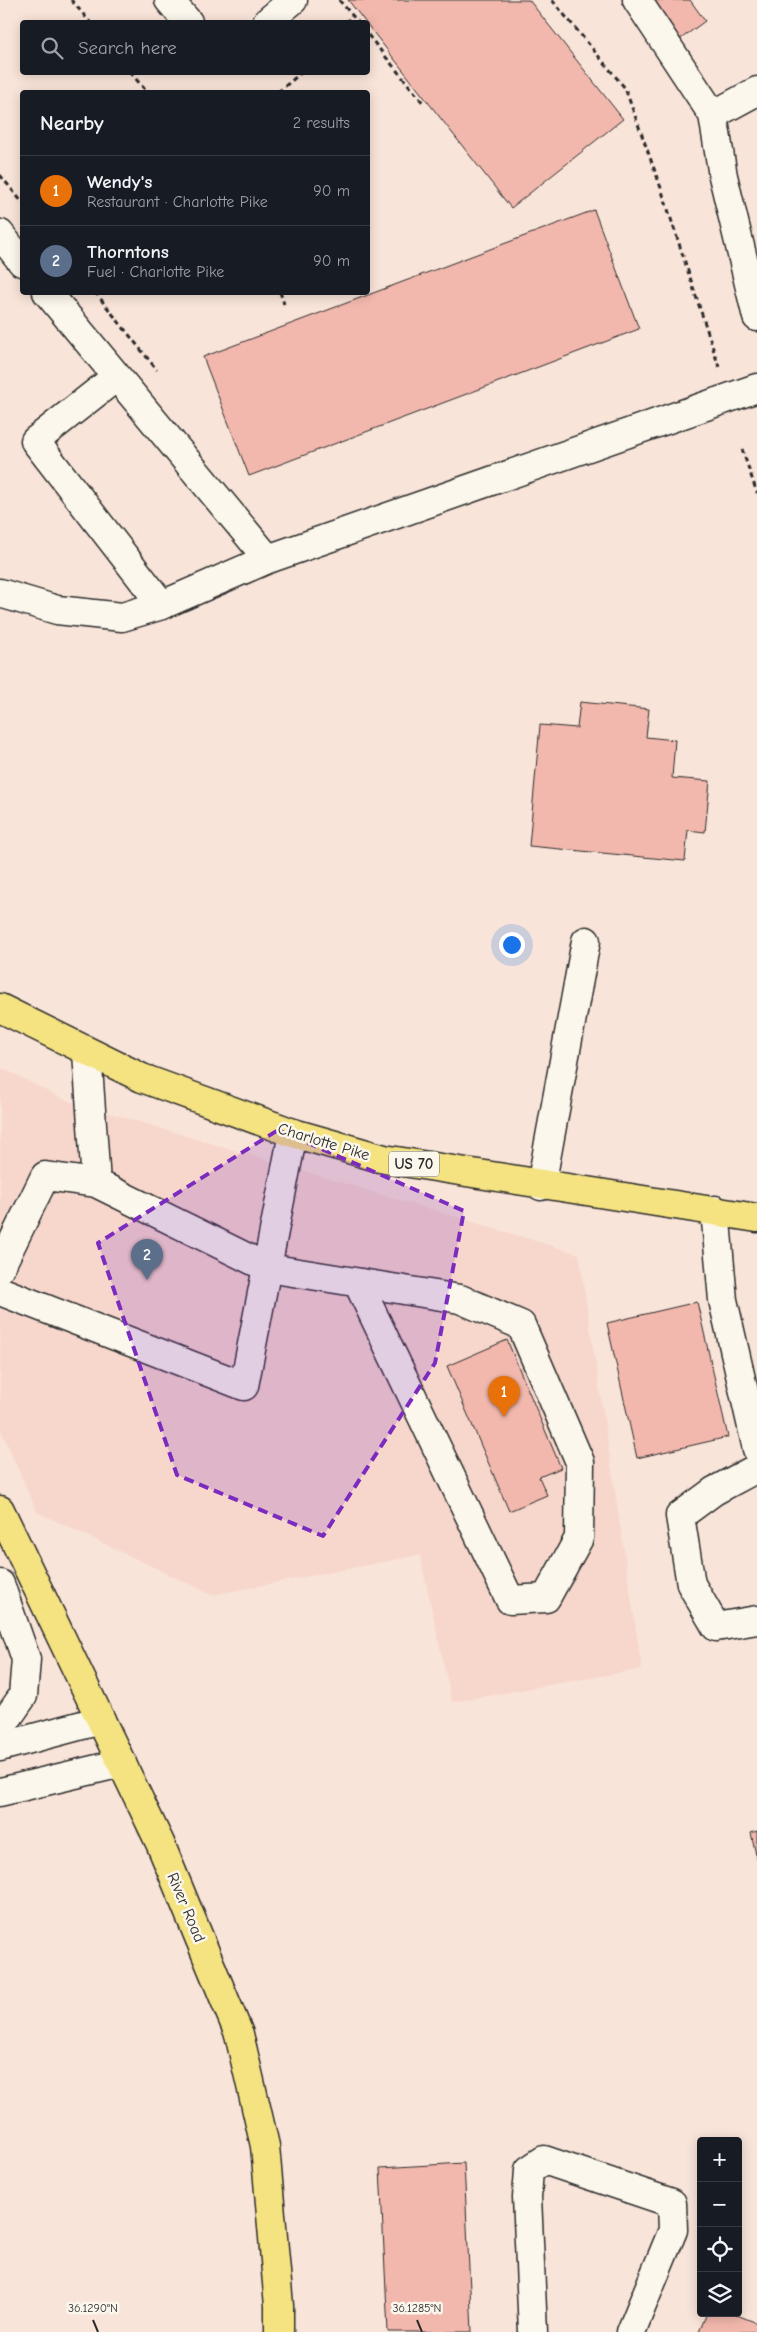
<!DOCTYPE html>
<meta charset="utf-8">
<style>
body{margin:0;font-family:"Comic Neue",sans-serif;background:#242831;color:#f1f3f6}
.controls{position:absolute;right:15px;bottom:15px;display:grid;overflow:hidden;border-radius:5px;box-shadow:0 2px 12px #0003}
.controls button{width:45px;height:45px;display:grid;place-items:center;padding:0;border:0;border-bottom:1px solid #363941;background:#171b24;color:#f1f3f6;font:25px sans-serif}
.you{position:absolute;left:511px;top:944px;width:18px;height:18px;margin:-12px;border:4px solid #fff;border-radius:50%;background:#1a73e8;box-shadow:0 0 0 8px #1a73e833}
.badge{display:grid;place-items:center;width:32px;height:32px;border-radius:50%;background:#1f6fb2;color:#fff;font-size:16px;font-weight:700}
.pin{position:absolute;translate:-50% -41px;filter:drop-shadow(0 1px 2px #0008)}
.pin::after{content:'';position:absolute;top:26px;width:18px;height:15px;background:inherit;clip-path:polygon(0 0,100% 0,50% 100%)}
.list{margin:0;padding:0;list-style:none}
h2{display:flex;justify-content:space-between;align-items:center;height:65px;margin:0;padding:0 20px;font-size:21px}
h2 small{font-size:16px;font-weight:400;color:#9ea1a6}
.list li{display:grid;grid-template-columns:32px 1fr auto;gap:15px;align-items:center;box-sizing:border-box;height:70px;padding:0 20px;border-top:1px solid #363941}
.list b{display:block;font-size:19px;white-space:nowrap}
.list p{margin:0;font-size:16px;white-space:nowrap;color:#9ea1a6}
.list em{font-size:16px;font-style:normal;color:#9ea1a6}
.icon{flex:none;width:28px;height:28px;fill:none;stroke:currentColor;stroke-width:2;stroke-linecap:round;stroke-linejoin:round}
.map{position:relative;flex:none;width:757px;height:2332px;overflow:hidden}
.search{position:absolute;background:#171b24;box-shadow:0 2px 12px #0003;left:20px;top:20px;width:350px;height:55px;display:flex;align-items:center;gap:12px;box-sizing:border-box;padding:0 18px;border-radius:5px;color:#9ea1a6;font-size:19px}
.panel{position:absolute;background:#171b24;box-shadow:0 2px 12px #0003;left:20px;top:90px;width:350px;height:205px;border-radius:5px}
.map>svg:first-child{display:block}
.built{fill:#f7d7cc}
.building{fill:#f3b8ad;stroke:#2b2b2b}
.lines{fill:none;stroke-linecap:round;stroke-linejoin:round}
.minor-casing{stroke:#2b2b2b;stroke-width:31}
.major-casing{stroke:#2b2b2b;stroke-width:31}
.path{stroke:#2b2b2b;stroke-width:3;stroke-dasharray:5 4;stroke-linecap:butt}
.minor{stroke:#fbf7ec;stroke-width:28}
.major{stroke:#f5e382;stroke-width:28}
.marked{fill:#7b2cbf;fill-opacity:0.2;stroke:#7b2cbf;stroke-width:4;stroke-dasharray:10 6;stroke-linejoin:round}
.ticks{fill:none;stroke:#2b2b2b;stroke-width:2}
.labels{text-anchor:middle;stroke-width:5;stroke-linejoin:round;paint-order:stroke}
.shield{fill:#fbf7ec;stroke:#696865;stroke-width:1}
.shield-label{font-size:15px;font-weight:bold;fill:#2b2b2b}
.street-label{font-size:16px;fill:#2b2b2b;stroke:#fbf7ec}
.ticks-label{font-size:12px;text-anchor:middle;fill:#2b2b2b;stroke:#fbf7ec;stroke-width:5;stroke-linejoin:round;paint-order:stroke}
</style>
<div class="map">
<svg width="757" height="2332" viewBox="0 0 757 2332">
<rect width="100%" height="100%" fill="#f9e4d9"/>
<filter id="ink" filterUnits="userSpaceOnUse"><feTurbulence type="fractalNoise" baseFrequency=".02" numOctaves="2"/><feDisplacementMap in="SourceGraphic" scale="10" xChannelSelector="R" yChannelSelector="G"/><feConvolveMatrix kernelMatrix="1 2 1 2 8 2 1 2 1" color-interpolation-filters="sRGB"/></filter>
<g filter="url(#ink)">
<path class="built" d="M0 1067 63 1099 579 1254 642 1669 452 1702 420 1555 212 1595 37 1512 0 1428Z"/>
<path class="building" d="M348 0H529L623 119 511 208Z
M644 0H690L705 21 675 43Z
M594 210 639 329 249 476 203 357Z
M580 702 649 709 646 737 675 740 672 778 710 781 705 832 688 830 685 861 529 846 540 725 577 728Z
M697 1302 728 1437 637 1458 607 1323Z
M507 1340 561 1468 539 1477 547 1495 509 1511 447 1366Z
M757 1831V1859L751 1833Z
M464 2163 472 2332H388L380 2168Z
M707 2313H732L757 2323V2332H699Z"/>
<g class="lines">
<g class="minor-casing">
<path id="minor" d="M169 0 188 22
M637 0 713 115 723 176 757 317
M267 22 293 0
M713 115 757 91
M0 234 22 262
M47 292 268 559
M116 377 35 441 162 605
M0 593 57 610 122 617 162 605 268 559 757 388
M87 1052 96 1183
M541 1186 586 941
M715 1210 723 1300 757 1449
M0 1268 45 1176 96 1183 268 1268 460 1299 521 1325 580 1462 579 1538 546 1598 510 1600 358 1283
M0 1291 244 1386 293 1133
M757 1468 714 1491 680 1516 691 1584 716 1627 757 1620
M0 1584 26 1659 23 1696 0 1729
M0 1747 101 1720
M0 1792 122 1763
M533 2332 527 2197 529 2170 544 2160 672 2203 673 2230 631 2332"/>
</g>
<g class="major-casing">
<path id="major" d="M0 1008 142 1078 293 1133 384 1159 757 1218
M0 1510 160 1843 239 2034 265 2146 279 2306V2332"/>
</g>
<path class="path" d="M71 0 90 22
M339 0 358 22
M552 0 625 88 661 188 719 367
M345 22 353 17
M368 35 424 104
M130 72 147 92
M278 92 302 72
M0 175 22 202
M95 292 157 370
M280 292 284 304
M742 449 757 493"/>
<use href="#minor" class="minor"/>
<use href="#major" class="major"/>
</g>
</g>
<path class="marked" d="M278 1130 464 1211 435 1363 323 1536 177 1475 98 1243Z"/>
<path class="ticks" d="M93 2320 98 2332M417 2320 422 2332"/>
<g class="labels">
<rect class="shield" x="389" y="1151.5" width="50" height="25" rx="4"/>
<g class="shield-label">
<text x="414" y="1169">US 70</text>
</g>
<g class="street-label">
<text transform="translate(324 1141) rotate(17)" y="6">Charlotte Pike</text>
<text transform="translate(187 1907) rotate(67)" y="6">River Road</text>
</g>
</g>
<g class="ticks-label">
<text x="93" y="2312">36.1290°N</text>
<text x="417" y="2312">36.1285°N</text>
</g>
</svg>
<div class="controls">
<button>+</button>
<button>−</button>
<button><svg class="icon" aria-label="locate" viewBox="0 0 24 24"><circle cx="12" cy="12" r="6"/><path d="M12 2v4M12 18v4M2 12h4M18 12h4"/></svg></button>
<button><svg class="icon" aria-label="layers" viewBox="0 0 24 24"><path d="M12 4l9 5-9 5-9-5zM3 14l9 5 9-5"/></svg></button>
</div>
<div class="you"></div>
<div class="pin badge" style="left:504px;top:1417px;background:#e8710a">1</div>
<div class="pin badge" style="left:147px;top:1280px;background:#5c6f8a">2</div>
<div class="search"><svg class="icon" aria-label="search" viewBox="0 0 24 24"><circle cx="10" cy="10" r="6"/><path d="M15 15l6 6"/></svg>Search here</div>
<section class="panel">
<h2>Nearby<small>2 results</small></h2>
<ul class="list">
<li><span class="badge" style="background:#e8710a">1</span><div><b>Wendy's</b><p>Restaurant · Charlotte Pike</p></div><em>90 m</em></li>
<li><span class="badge" style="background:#5c6f8a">2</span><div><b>Thorntons</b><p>Fuel · Charlotte Pike</p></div><em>90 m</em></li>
</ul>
</section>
</div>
